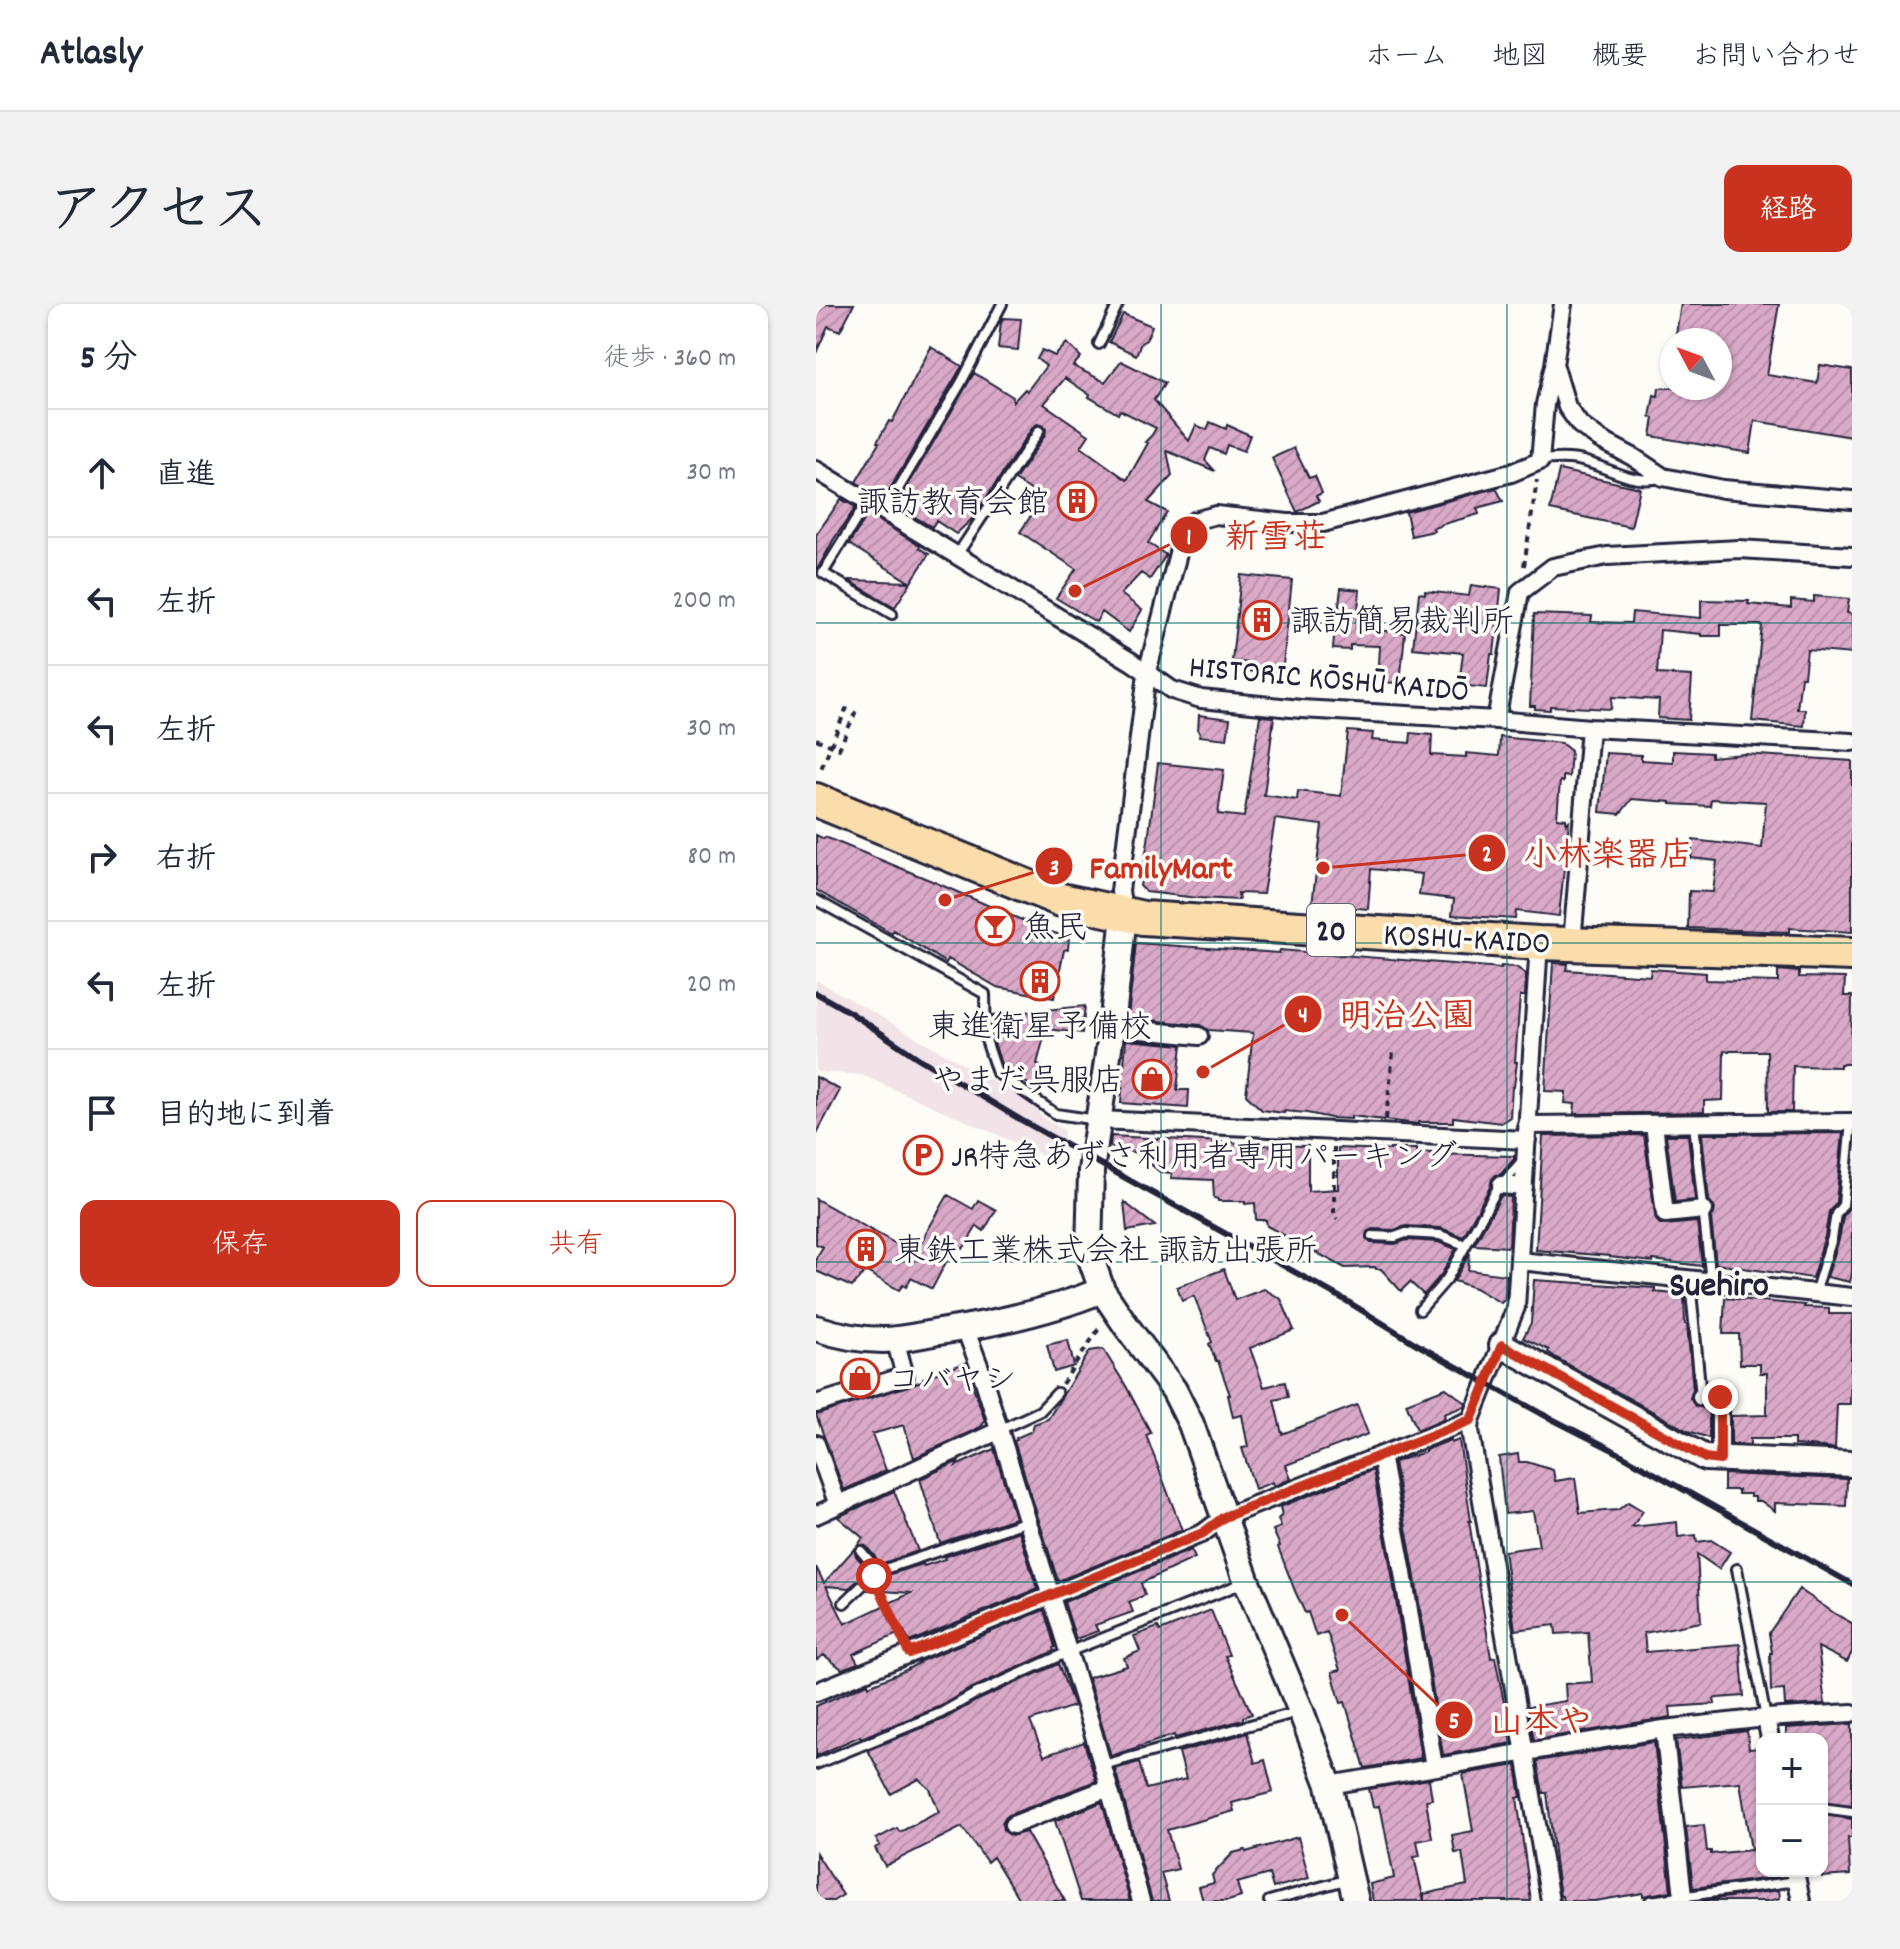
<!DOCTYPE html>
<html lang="ja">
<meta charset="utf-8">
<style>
body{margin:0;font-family:Dekko,"Klee One",sans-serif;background:#f2f2f3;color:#1f2937}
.controls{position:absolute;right:24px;bottom:24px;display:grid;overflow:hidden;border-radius:16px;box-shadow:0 2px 6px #0004}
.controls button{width:72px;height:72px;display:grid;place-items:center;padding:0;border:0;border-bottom:2px solid #e0e1e3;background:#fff;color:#1f2937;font:40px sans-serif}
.compass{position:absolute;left:844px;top:24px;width:72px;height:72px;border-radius:50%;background:#fff;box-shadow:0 2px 6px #0004;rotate:311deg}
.stop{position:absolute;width:24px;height:24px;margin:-18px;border:6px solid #c8321e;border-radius:50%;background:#fff}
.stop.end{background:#c8321e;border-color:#fff;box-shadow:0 2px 8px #0008}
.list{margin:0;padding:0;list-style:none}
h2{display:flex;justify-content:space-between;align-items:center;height:104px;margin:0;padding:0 32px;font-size:34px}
h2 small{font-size:26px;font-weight:400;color:#747a83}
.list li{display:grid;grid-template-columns:52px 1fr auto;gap:24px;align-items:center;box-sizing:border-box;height:128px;padding:0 32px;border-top:2px solid #e0e1e3}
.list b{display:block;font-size:30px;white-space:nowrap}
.list em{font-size:26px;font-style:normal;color:#747a83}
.actions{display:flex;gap:16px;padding:24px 32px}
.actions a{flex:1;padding:18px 0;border:2px solid #c8321e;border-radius:16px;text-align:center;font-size:28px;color:#c8321e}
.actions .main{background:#c8321e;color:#fff}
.icon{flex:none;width:44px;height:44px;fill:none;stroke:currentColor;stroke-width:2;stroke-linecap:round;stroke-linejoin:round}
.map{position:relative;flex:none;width:1036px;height:1597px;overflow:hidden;border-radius:16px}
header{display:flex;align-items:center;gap:48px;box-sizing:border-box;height:112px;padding:0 40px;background:#fff;border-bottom:2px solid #e0e1e3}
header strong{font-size:38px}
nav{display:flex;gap:44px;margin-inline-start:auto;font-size:28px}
.intro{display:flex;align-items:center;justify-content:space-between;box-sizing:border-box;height:192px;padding:0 48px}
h1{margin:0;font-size:56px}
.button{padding:20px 36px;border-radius:16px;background:#c8321e;color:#fff;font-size:28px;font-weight:700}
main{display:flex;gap:48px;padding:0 48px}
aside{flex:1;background:#fff;border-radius:16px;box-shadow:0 2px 6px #0004}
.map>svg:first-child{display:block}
.built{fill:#f2e3e9}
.building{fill:url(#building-hatch);stroke:#22223b;stroke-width:2;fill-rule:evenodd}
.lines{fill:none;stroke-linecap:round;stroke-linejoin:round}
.lane-casing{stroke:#22223b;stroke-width:14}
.street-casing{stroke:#22223b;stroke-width:22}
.secondary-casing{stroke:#22223b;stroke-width:30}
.highway-casing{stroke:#22223b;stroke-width:38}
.path{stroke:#22223b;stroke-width:4;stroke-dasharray:6 6;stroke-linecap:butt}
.lane{stroke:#fdfcf7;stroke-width:8}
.street{stroke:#fdfcf7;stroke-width:16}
.secondary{stroke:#fdfcf7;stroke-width:24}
.highway{stroke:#faddab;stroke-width:32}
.rail{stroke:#22223b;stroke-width:6}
.route{stroke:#c8321e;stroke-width:10}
.grid{fill:none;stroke:#0f766e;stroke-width:2;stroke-opacity:0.55}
.labels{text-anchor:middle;stroke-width:7;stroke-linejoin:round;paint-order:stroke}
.shield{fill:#fdfcf7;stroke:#646373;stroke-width:2}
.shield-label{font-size:30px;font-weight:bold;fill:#22223b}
.poi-label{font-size:32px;fill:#22223b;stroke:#fdfcf7;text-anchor:start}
.street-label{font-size:32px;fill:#22223b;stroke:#fdfcf7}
.quarter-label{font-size:36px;font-weight:bold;fill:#22223b;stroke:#fdfcf7}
.leader{fill:none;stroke:#c8321e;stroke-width:3}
.callout-dot{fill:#c8321e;stroke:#fdfcf7;stroke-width:3}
.mark-label{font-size:24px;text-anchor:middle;font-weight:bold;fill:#fff}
.callout-label{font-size:34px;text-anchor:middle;font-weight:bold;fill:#c8321e;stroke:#fdfcf7;stroke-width:7;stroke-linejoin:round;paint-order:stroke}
</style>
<header>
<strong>Atlasly</strong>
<nav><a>ホーム</a><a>地図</a><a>概要</a><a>お問い合わせ</a></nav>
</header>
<div class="intro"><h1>アクセス</h1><a class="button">経路</a></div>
<main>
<aside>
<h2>5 分<small>徒歩 · 360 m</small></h2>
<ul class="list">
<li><svg class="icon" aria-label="ahead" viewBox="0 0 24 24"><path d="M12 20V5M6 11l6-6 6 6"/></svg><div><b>直進</b></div><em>30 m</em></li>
<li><svg class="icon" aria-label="left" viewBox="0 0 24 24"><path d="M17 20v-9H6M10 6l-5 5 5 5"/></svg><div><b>左折</b></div><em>200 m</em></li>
<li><svg class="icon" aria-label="left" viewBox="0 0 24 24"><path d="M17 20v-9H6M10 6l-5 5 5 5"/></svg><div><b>左折</b></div><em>30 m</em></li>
<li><svg class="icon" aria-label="right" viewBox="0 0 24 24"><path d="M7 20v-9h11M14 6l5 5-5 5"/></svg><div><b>右折</b></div><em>80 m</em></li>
<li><svg class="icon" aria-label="left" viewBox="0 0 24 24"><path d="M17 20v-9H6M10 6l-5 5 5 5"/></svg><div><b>左折</b></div><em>20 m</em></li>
<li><svg class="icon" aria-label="arrive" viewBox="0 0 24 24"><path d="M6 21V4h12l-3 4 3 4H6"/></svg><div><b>目的地に到着</b></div></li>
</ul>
<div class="actions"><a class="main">保存</a><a>共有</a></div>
</aside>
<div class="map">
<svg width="1036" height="1597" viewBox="0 0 1036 1597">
<defs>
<pattern id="building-hatch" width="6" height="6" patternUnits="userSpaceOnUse" patternTransform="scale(2)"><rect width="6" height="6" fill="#daa9c8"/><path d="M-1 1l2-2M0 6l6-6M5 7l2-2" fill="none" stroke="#bb91ad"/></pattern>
</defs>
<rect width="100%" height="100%" fill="#fdfcf7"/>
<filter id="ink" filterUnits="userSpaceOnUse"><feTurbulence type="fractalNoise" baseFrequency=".0125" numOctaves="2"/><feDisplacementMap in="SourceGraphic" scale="16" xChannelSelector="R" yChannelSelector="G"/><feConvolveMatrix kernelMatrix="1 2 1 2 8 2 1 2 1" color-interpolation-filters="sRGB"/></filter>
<g filter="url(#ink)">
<path class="built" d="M0 676 210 796 229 815 248 827 242 861 214 845 46 771 0 768Z"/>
<path class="building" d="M0 0H38L24 27 12 22 0 49Z
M865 0H963L951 71 1001 79 1004 61 1036 66V133L939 117 934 149 835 132 838 114 834 113 838 91 842 92 843 84H904V36H859Z
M307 10 336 22 330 36 325 39 320 51 293 38Z
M187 14 205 15 202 46 182 44 185 18Z
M251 39 265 53 257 62 289 78 305 57 349 79 338 96 373 137 380 121 391 126 394 118 410 125 411 121 434 131 428 147 411 141 408 150 394 144 389 156 399 167 351 147 356 172 332 198 351 208 332 239 350 251 334 275 325 269 305 290 326 306 313 328 286 308 280 318 240 294 260 265 204 228 227 194 199 176 229 131 230 125 226 121 221 120 217 123 157 214 140 230 120 217 116 223 80 202 158 69 197 93V98L209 85 211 87 230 62 221 55 226 46 239 52ZM249 74 274 91 273 93 302 110 304 106 340 124 336 131 329 138 332 139 311 176 265 143 273 131 228 100Z
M115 43 146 62 68 195 40 178 63 139 61 138 73 117 76 118Z
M478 144 493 174 499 172 506 189 500 192 503 197 481 208 456 154Z
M743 166 824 184 815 223 734 206Z
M680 184 687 197 661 204 663 210 624 221V222L617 224 618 227 595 232 590 208Z
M25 195 40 203 18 235 0 268V231Z
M52 210 104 242 103 244 113 250 79 303 32 276 93 278 33 240Z
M425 271 476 276 466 370 432 367 433 359 416 357Z
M655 281 685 285 678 350H675L671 384 643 381 647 349 597 344 603 289 609 290V287L653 292Z
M525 284 544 286 540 324 589 329 584 379 562 378 564 342 534 341V346L517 345 520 308H522Z
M998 292 1033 295 1031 309 1036 310V350L991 346 988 373H985L981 405H989L988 422 936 417 946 321H905V332H885V330L844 326 841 370 876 372 873 416 842 414 843 396 796 393 795 405 734 402V406L719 405V402H714L718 310 776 312 775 318 815 319 816 308 885 314V296L933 297 932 300 975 304V296L998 298Z
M383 411 414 415 411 435 383 432 384 428 382 427Z
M444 412 458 413 448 491 481 496 482 487 525 492 532 427 557 429 556 436 594 439 595 429 616 431 615 451 650 453V449L683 452 684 433 745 439 755 447 753 473 747 472V478L744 477 741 514 750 515V520L753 517 743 612 700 607 699 615 636 611 638 595 603 591 606 570 555 565 552 605 496 600 506 521 459 515 447 590 422 589 423 596 382 594 330 588 324 582 332 537 342 459 408 466 402 510 428 513Z
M857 447 895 449V453L928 450 1036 457V628L974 624V628L872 624 873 587 897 588 901 557 875 554 877 536 946 544 950 498 895 495 894 502 855 500V498L816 495 804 510 784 508 790 449 825 451V456L857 458Z
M0 531 8 535 9 533 116 577 231 627 253 633 252 645 248 646 238 694 181 683 132 655 130 659 77 626 76 629 0 586Z
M320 639 463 649 464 646 685 664V662L700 663 710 670 709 692H704L699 758H701L698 783H696L694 813 685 819 637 813V818H602V820L535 812V815L515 814 491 809 468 807V809L446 806 430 791 437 729 392 726 384 721 312 714Z
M737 659 752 660 751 666 834 672 835 665 890 669V676L962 678V666L983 668V673L1029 674 1028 692H1036L1035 760H1024V763L977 762 976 808H952L951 747H908L907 796 888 797V808L758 810 759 800 749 799 750 788 729 787Z
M269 702 266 729 230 725 221 760 237 770 223 788 185 760 177 735V711Z
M310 736 366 741 361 786H373L372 804 305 799Z
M0 773 24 786 0 831Z
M1027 829 1020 898 1013 908 1009 932 996 974 900 960 895 914 898 910 899 904 893 896 886 830Z
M828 831 840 916 844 920 849 921 881 918 886 962 837 956V958L794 953V952L720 946 727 832Z
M850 831H872L879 896 859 898Z
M295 832 424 839V841L492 842V887L522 885V844L574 846V845H601V848L616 849V850L698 852V855L685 870 680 871 676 875 674 883 647 933 625 924 590 922 578 926 556 925 551 928 550 934 555 939 579 940 591 936 622 938 640 945 625 971 608 991 594 978 585 987 565 965H560L559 963 529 964 451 922 450 916H440L439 899 429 900V897H402V895L398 894 397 876 355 874 356 869 344 868 321 849 294 843Z
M1036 881V970L1034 978 1011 973 1023 936 1027 913 1034 902Z
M132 891 157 905 162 896 180 906 168 927 161 922 147 945 139 941 116 985 95 974 90 983 87 981 83 986 49 967 36 983 0 967V954L7 943 0 940V895L98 950Z
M685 892 695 893 693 943 658 941Z
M308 898 339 922 311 927Z
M654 949 652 966 690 971 689 995 685 999 659 984 638 977Z
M408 965 419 996 448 985 465 995 478 1026 434 1044 448 1083 469 1078 472 1093 458 1096 466 1130 541 1101 552 1130 470 1161 475 1175 458 1182 457 1178 439 1185 426 1144 432 1143 426 1111 417 1113 412 1091H414L402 1057H400L393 1040 396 1038 378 992 366 997 361 983Z
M718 976 839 984V988L868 991 869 1020H871L877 1086 874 1094 879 1102 888 1104 893 1111V1134L872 1127 739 1053 732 1048 733 1046 707 1034 715 1019Z
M909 994 989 1001 988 1003 1013 1004V1010H1036L1034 1100H1021L1019 1144 978 1141V1135H934V1141L915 1140V1112L951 1111V1069H944V1060H924L923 1030H907Z
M252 1036 258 1062 238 1068 231 1041Z
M287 1045 310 1082 335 1129 330 1131 366 1226 242 1277 198 1137 201 1136 200 1134 216 1127 218 1120 232 1115 274 1047Z
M149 1059 169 1117 165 1123 98 1154 88 1121 56 1130 70 1166 28 1186 0 1111 92 1082 108 1076 107 1074Z
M630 1084 650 1099 649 1102 628 1110 629 1114 601 1126 590 1099Z
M635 1136V1139L643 1136 655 1217H653L675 1354 679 1353 696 1439 627 1451 598 1267 578 1158 609 1148V1146Z
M178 1145 199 1214 124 1239 104 1175 143 1157 140 1162Z
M702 1150 703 1158H711L737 1166 739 1177 759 1174 764 1209 802 1206 812 1198 827 1207 816 1223 861 1218 862 1233 880 1231 881 1238 895 1236 914 1248 903 1265 881 1250 885 1318 828 1329 830 1348 924 1340 928 1392 901 1394 898 1395 899 1400 854 1403 855 1413 718 1436 712 1403 750 1397 749 1380 776 1378 772 1328 740 1330 739 1321 699 1326 688 1247 723 1242 717 1207 689 1210 683 1153Z
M557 1166 576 1271 605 1454 549 1464 529 1398 525 1399 522 1389 516 1368 524 1366 511 1328 500 1332 492 1308 489 1309 479 1287 462 1243 464 1242 457 1226 465 1223 462 1215 466 1211 464 1203Z
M908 1170 1031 1175 1030 1202 959 1199V1207L945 1197H939V1193H934V1190H922V1186H908Z
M78 1187 102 1247 65 1260 50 1242 42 1241 47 1234 22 1213Z
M203 1227 221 1285 93 1338 88 1327 37 1350 42 1359 26 1365 8 1351 0 1356V1263L8 1279 38 1245 40 1252 53 1267 33 1284 10 1282 29 1320 95 1289 52 1286 75 1270 107 1260 108 1262 129 1255 128 1253Z
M375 1246 379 1254 325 1279 329 1291 313 1298 317 1308 279 1321 282 1327 260 1335 248 1298Z
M983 1285 1021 1311 1036 1319V1348L1031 1358 1002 1343 1009 1400 969 1402 968 1386 955 1387 954 1349H956L953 1329Z
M228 1306 239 1343 237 1344 238 1347 154 1385 122 1403 45 1434 44 1432 0 1452V1402L52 1379 53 1382 90 1366 103 1359 102 1358Z
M395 1306 413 1351 409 1352 436 1410 427 1413V1416L359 1434 358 1431 295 1452 272 1374 311 1362 308 1354 324 1347 318 1332 342 1323 344 1327Z
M242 1360 258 1402 214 1417 228 1452 268 1438 280 1477 193 1511 188 1515 186 1520 187 1526 195 1532 210 1528 249 1597H204L177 1553 171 1558 146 1523 69 1562 59 1544 64 1541 60 1535 81 1524 84 1528 123 1508 114 1485 103 1475 75 1490 52 1446 128 1415 160 1397Z
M1036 1420V1501L1006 1497V1435H970V1424Z
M931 1427 933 1445 946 1444V1567H961L962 1573 877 1584 870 1523 888 1521 891 1547H895V1550L935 1546 924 1478 866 1483 860 1436Z
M431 1429 439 1459 449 1456 457 1488 416 1499 418 1507 351 1526 362 1565 345 1569 353 1597H336L299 1465 323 1458 330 1485 370 1475 363 1448Z
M838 1438 855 1587 827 1592V1589L779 1597H747L746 1592H744L740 1564 731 1489H727L721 1457Z
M700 1461 705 1493 701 1494 715 1597H608V1590L651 1581 646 1548 639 1549 636 1531 657 1527 647 1470Z
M613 1475 616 1495 610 1496 616 1534 601 1537 604 1552 598 1553 608 1597H557L554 1580 578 1574 566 1511H565L563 1502 557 1503 553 1485Z
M286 1498 314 1597H265L239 1517Z
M1006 1511 1036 1515V1534H1032L1034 1571 1006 1573V1542L1010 1520H1006Z
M482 1533 493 1574 457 1584 453 1570 421 1579 425 1593 412 1597H387L383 1583 398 1579 396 1571 417 1549 429 1546 430 1548Z
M0 1549 27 1591 17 1597H0Z
M963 1586 964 1594 953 1597H886Z"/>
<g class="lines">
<g class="lane-casing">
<path id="lane" d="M283 40 302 0
M724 157C737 154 749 154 762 156 790 161 817 183 847 173
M51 198 7 269 76 310
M69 207 145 79 186 0
M141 251 223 127
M0 596 169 690 170 736 181 769 240 810 281 816
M878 820 895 978
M556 932 579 933 590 929 624 931 649 941
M874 976 885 1093
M999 989 1016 934 1020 910 1027 901 1035 818
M604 1006 631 975 680 887 707 856
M183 1126 224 1107 241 1089
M45 1247 63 1268
M921 1265 950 1414
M28 1299 52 1276 72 1264 212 1217
M0 1460 125 1409 157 1391 252 1348 430 1278
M287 1461 482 1408
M1006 1504 1036 1508
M453 1597 533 1575
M834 1597 981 1577"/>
</g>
<g class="street-casing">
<path id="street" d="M739 63 751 103 764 121 783 135 817 153 847 173 907 185 1036 196
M0 166 316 358 356 386 385 395 485 405 680 416 774 424 1036 438
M680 416 704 288 737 263 791 252 923 245 1036 252
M308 611 304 587 331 369 366 234 378 217 400 211 472 219H507L695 169 724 157 729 100 738 61 747 0
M723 639 700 1003 655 1116 654 1126 734 1597
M756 639 774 424
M296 723 383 732
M283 816 711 836
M838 820 849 910 888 906
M711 821 1036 818
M685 881 708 883
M704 957 1036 993
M149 1024 164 1064 275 1421 325 1597
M885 1093H904V1156
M0 1100 89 1072 79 1035
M0 1140 22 1201
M565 1151 587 1269 618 1463
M0 1211 182 1127
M0 1388 387 1229 408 1213 655 1116
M950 1414 954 1435
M848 1425 867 1592
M513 1481 848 1425 950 1414 1036 1409
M197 1521 292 1484
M979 1567 985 1597"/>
</g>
<g class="secondary-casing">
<path id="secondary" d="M308 611 296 723 275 867 273 949 286 986 311 1023 358 1086 375 1120 431 1278 485 1407 513 1481 540 1597
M0 1024C21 1031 45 1036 67 1036 86 1036 104 1031 123 1028 176 1020 236 1007 286 986
M686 1041 889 1154 1036 1160"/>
</g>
<g class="highway-casing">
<path id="highway" d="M0 496 245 596 327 614 723 639 1036 650"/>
</g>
<path class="path" d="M708 262 721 176
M0 435 23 445 39 409 30 405 5 465
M570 815 577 749
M518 843V912L521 915
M246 1080 284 1023
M64 1285 87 1335"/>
<use href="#lane" class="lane"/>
<use href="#street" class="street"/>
<use href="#secondary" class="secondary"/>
<use href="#highway" class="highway"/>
<path class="rail" d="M0 689 35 709 102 754 205 816 529 996 602 1041 726 1110 795 1145 1036 1280"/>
</g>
</g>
<g class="lines" filter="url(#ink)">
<path class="route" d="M58 1272 93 1349 387 1229 408 1213 655 1116 686 1041 889 1154 904 1156V1093"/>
</g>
<path class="grid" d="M345 0V1597M691 0V1597M0 319H1036M0 639H1036M0 958H1036M0 1278H1036"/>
<defs>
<g id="building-ring" transform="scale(2)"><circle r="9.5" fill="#fdfcf7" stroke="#c8321e" stroke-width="1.5"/><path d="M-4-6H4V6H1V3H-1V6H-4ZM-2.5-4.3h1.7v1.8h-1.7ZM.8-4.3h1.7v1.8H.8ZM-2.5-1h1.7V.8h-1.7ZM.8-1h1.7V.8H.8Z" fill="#c8321e"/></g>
<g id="bar-ring" transform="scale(2)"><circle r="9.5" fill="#fdfcf7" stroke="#c8321e" stroke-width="1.5"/><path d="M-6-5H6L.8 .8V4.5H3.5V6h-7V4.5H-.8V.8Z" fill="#c8321e"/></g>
<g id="shop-ring" transform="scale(2)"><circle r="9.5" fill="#fdfcf7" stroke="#c8321e" stroke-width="1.5"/><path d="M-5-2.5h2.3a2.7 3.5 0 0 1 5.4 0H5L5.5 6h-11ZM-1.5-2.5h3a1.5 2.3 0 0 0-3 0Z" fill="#c8321e"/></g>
<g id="parking-ring" transform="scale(2)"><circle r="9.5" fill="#fdfcf7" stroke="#c8321e" stroke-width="1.5"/><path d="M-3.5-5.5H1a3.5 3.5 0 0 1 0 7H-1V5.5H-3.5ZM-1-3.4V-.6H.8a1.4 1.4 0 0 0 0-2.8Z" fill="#c8321e"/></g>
</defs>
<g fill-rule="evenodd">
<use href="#building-ring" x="261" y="197"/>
<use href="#building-ring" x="446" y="316"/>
<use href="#bar-ring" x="179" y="622"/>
<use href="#building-ring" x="224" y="677"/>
<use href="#shop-ring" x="336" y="775"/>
<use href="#parking-ring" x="107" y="851"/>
<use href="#building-ring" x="50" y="945"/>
<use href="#shop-ring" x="44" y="1074"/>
</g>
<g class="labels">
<rect class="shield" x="491" y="600" width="48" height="52" rx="6"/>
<g class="shield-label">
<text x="515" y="636">20</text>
</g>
<g class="poi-label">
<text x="233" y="208" text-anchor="end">諏訪教育会館</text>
<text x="474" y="327">諏訪簡易裁判所</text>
<text x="207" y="633">魚民</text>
<text x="224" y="732" text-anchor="middle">東進衛星予備校</text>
<text x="308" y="786" text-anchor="end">やまだ呉服店</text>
<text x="135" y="862">JR特急あずさ利用者専用パーキング</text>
<text x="78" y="956">東鉄工業株式会社 諏訪出張所</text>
<text x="72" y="1085">コバヤシ</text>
</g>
<g class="street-label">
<text transform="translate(513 373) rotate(5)" y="11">HISTORIC KŌSHŪ KAIDŌ</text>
<text transform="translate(651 633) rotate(3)" y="11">KOSHU-KAIDO</text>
</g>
<g class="quarter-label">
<text x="903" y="991">Suehiro</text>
</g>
</g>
<path class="leader" d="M259 287L373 231M507 564L671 549M129 596L238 562M387 768L487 710M526 1311L638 1416"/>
<g class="callout-dot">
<circle cx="259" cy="287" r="8"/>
<circle cx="507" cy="564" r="8"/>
<circle cx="129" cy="596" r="8"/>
<circle cx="387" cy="768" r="8"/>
<circle cx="526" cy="1311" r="8"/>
<circle cx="373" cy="231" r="20"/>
<circle cx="671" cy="549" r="20"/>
<circle cx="238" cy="562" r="20"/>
<circle cx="487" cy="710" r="20"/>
<circle cx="638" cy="1416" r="20"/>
</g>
<g class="mark-label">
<text x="373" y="240">1</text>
<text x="671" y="557">2</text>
<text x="238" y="571">3</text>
<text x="487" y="718">4</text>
<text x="638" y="1424">5</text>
</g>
<g class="callout-label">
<text x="460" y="243">新雪荘</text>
<text x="792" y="561">小林楽器店</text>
<text x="345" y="574">FamilyMart</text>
<text x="591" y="722">明治公園</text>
<text x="725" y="1428">山本や</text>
</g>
</svg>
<div class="controls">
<button>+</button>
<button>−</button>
</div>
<svg class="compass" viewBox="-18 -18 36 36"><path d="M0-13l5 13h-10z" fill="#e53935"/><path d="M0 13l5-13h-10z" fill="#747a83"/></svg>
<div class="stop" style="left:58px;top:1272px"></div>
<div class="stop end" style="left:904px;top:1093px"></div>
</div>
</main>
